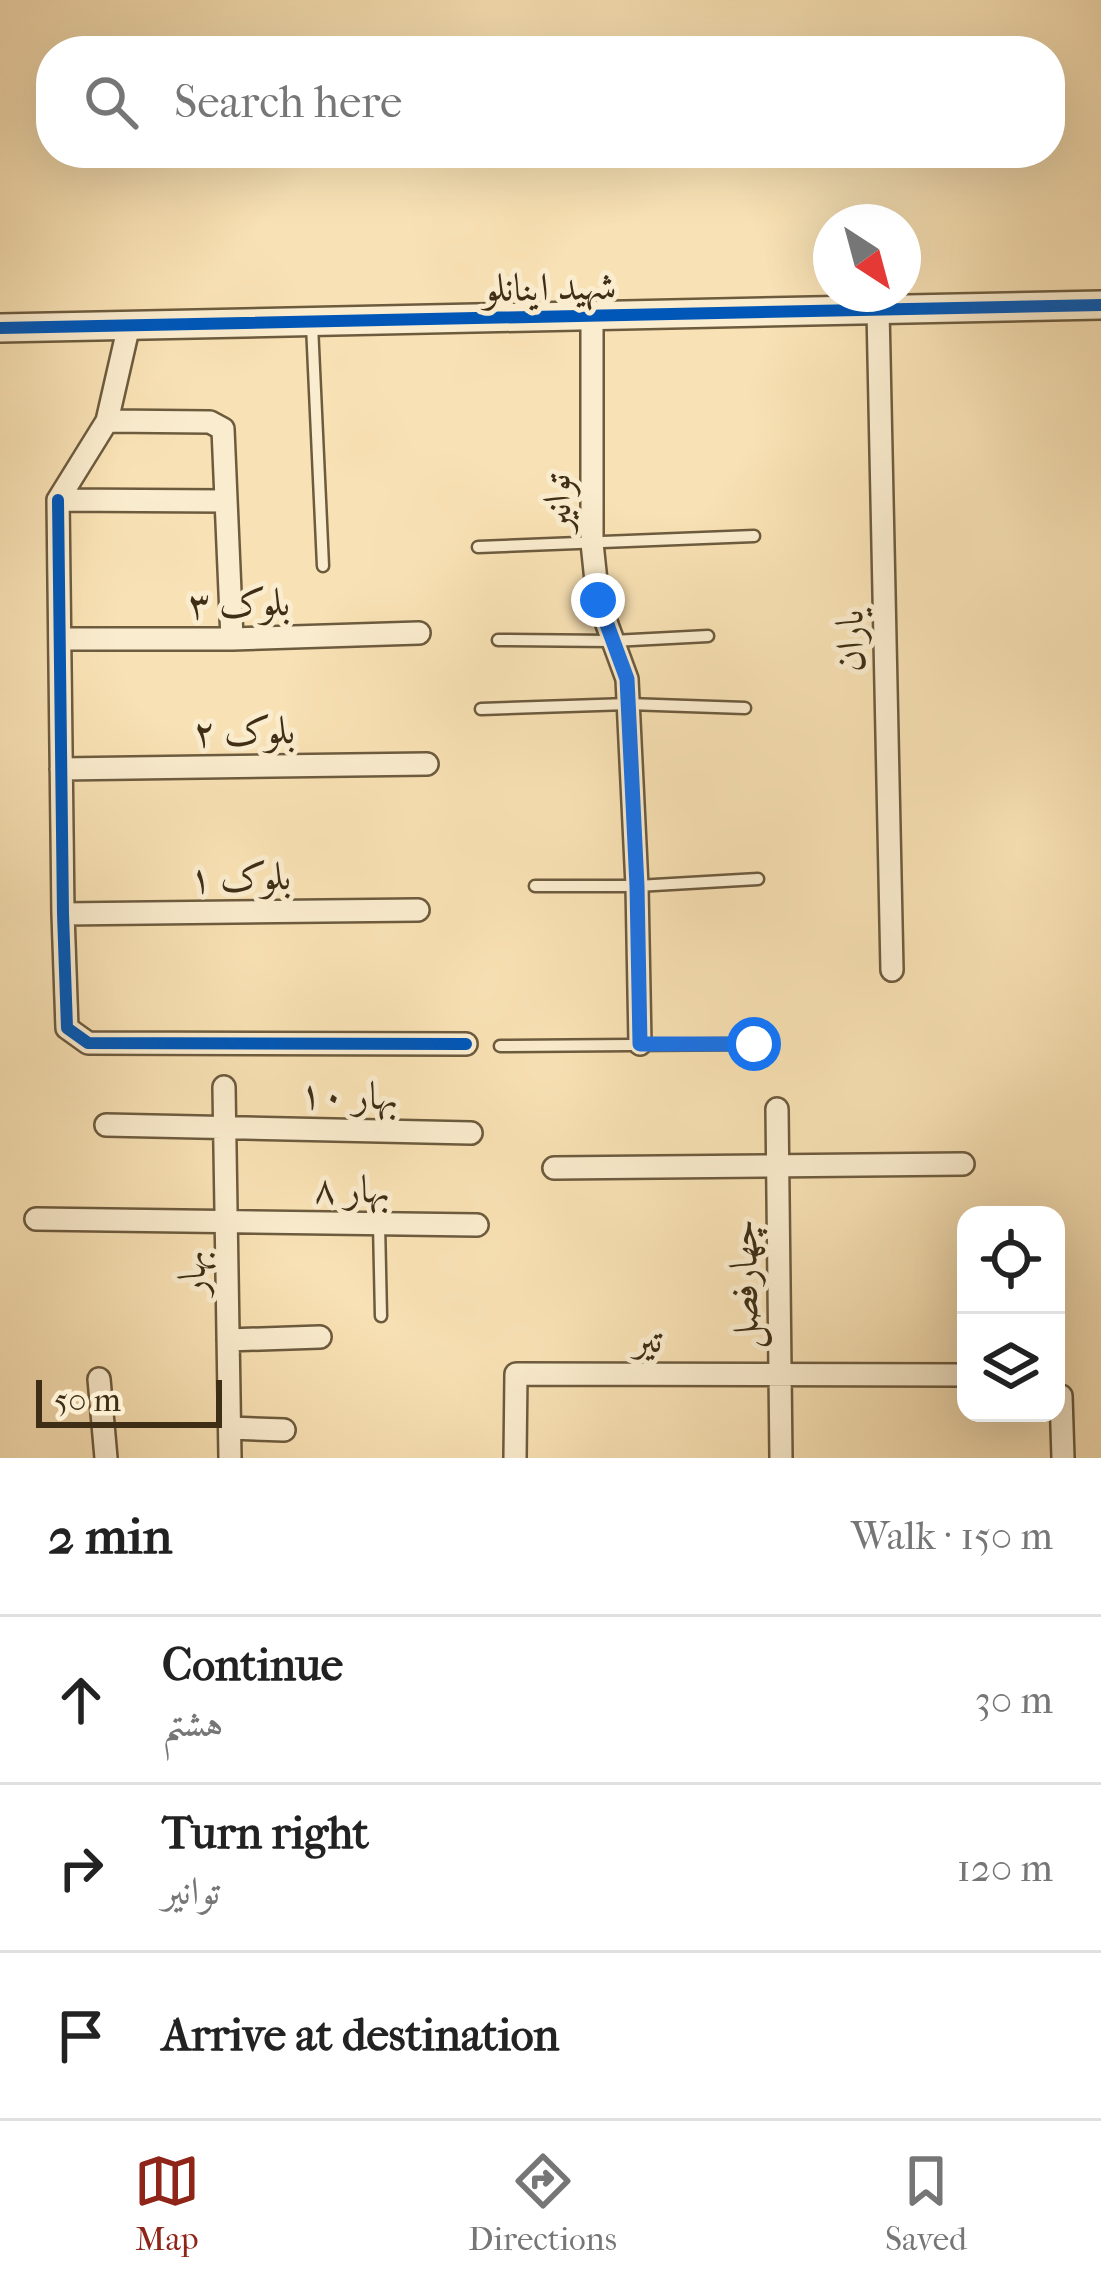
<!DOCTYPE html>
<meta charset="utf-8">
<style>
body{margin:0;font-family:"IM FELL French Canon",Amiri,serif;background:#f6f6f6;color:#222}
.controls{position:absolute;right:36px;bottom:36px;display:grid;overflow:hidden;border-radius:24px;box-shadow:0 12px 48px #0002}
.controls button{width:108px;height:108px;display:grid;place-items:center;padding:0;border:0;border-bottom:3px solid #e0e0e0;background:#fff;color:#222;font:60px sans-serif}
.compass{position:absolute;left:813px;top:204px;width:108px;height:108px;border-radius:50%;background:#fff;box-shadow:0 12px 48px #0002;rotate:144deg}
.scale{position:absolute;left:36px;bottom:30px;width:186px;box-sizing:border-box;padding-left:12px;border:6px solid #3f2e16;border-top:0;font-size:33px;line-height:42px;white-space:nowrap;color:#3f2e16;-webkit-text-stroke:9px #faecce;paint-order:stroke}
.stop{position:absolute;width:36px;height:36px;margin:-27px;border:9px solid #1a73e8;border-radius:50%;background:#fff}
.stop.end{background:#1a73e8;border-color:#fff;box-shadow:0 3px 12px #0008}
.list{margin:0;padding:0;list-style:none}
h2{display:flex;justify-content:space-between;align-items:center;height:156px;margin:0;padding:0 48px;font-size:51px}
h2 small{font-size:39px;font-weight:400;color:#767676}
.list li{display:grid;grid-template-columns:78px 1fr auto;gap:36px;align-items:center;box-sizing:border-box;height:168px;padding:0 48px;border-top:3px solid #e0e0e0}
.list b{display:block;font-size:45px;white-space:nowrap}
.list p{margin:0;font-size:39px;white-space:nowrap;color:#767676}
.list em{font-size:39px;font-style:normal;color:#767676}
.icon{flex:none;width:66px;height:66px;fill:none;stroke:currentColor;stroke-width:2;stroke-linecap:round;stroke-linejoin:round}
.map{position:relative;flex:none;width:1101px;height:1458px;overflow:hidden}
.search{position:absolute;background:#fff;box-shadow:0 12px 48px #0002;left:36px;right:36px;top:36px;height:132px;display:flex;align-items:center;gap:30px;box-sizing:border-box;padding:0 42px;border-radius:48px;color:#767676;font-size:45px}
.sheet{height:660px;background:#fff}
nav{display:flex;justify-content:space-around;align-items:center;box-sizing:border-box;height:168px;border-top:3px solid #e0e0e0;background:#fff;font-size:33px;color:#767676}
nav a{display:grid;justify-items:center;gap:6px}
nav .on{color:#8f2418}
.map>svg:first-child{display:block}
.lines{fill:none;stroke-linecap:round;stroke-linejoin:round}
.service-casing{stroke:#6d5b3e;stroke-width:15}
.minor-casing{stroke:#6d5b3e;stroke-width:26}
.tertiary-casing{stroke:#6d5b3e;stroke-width:32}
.service{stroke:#faecce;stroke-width:10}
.minor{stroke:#faecce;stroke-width:21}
.tertiary{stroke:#faecce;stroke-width:27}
.cycleway-casing{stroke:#faecce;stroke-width:20}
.cycleway{stroke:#0057b8;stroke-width:12}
.route{stroke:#1a73e8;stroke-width:15}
.labels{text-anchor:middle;stroke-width:10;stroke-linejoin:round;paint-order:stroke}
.street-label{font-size:39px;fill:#3f2e16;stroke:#faecce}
</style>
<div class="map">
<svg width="1101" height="1458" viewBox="0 0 1101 1458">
<rect width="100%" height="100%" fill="#f8e1b4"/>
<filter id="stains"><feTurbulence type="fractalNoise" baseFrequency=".00167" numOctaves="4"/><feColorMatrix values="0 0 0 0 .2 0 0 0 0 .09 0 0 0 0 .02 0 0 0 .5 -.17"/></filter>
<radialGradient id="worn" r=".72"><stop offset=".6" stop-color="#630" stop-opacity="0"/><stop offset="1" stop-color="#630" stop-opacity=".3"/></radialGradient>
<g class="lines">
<g class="service-casing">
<path id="service" d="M312 325 323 566
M478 547 754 536
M498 640 613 641 708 636
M481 709 628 704 745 708
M535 886H637L758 879
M500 1046 755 1044
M379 1224 381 1316"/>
</g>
<g class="minor-casing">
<path id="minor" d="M878 310 892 970
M592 316V543L598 600 627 679 637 886 640 1044
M107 421 210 422 223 429 232 639
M58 500 63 914 67 1028 88 1043 466 1044
M58 500 107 421 129 325
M58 500 225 501
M60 639H232L419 633
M61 769 427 764
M63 914 418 910
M224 1087 230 1458
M777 1109 781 1458
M106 1125 471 1133
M554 1168 963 1164
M36 1219 477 1225
M228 1340 320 1337
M99 1379 106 1458
M1061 1396 1063 1458
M230 1428 284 1430
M515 1458 516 1374 965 1375"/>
</g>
<g class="tertiary-casing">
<path id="tertiary" d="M0 328 1101 305"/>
</g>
<use href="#service" class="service"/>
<use href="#minor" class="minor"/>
<use href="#tertiary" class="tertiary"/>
<g class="cycleway-casing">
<path id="cycleway" d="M0 328 1101 305
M58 500 63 914 67 1028 88 1043 466 1044"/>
</g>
<use href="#cycleway" class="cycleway"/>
</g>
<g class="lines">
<path class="route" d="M598 600 627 679 637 886 640 1044H754"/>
</g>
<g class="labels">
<g class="street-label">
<text transform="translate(550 286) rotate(-1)" y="14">شهید اینانلو</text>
<text transform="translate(556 503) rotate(-91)" y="14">توانیر</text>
<text transform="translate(239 602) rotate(-1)" y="14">بلوک ۳</text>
<text transform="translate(849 641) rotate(-91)" y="14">یاران</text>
<text transform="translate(244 730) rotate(-1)" y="14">بلوک ۲</text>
<text transform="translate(240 876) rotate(-1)" y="14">بلوک ۱</text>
<text transform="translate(349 1094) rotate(2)" y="14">بهار ۱۰</text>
<text transform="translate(352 1188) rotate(1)" y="14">بهار ۸</text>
<text transform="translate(191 1273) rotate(-91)" y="14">بهار</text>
<text transform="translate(743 1284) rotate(-91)" y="14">چهارفصل</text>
<text x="648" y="1352">تیر</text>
</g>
</g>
<rect width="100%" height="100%" filter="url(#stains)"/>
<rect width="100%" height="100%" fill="url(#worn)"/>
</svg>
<div class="controls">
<button><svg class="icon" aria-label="locate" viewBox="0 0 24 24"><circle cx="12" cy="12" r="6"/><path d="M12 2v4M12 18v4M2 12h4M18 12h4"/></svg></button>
<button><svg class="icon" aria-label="layers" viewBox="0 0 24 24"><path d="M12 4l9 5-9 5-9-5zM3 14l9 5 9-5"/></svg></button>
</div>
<svg class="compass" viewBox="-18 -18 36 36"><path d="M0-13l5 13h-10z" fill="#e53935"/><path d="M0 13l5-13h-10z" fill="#767676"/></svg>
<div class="scale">50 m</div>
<div class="stop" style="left:754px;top:1044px"></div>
<div class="stop end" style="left:598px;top:600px"></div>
<div class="search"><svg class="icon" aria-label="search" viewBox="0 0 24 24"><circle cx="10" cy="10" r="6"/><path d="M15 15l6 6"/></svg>Search here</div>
</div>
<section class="sheet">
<h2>2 min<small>Walk · 150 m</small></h2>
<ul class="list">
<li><svg class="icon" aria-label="ahead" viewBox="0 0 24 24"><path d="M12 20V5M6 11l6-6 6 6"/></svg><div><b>Continue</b><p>هشتم</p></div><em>30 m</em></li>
<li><svg class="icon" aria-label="right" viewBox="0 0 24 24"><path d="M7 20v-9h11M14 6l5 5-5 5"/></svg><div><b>Turn right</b><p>توانیر</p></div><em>120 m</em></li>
<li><svg class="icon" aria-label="arrive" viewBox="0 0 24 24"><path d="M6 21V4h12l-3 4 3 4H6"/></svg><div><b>Arrive at destination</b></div></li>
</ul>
</section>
<nav>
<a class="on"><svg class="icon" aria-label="map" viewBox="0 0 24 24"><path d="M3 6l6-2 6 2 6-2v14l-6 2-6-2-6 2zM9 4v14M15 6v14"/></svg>Map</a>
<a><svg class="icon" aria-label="directions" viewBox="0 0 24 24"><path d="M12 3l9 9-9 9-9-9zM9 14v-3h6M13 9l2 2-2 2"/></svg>Directions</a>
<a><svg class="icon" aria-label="saved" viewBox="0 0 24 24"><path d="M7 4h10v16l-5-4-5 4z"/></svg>Saved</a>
</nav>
